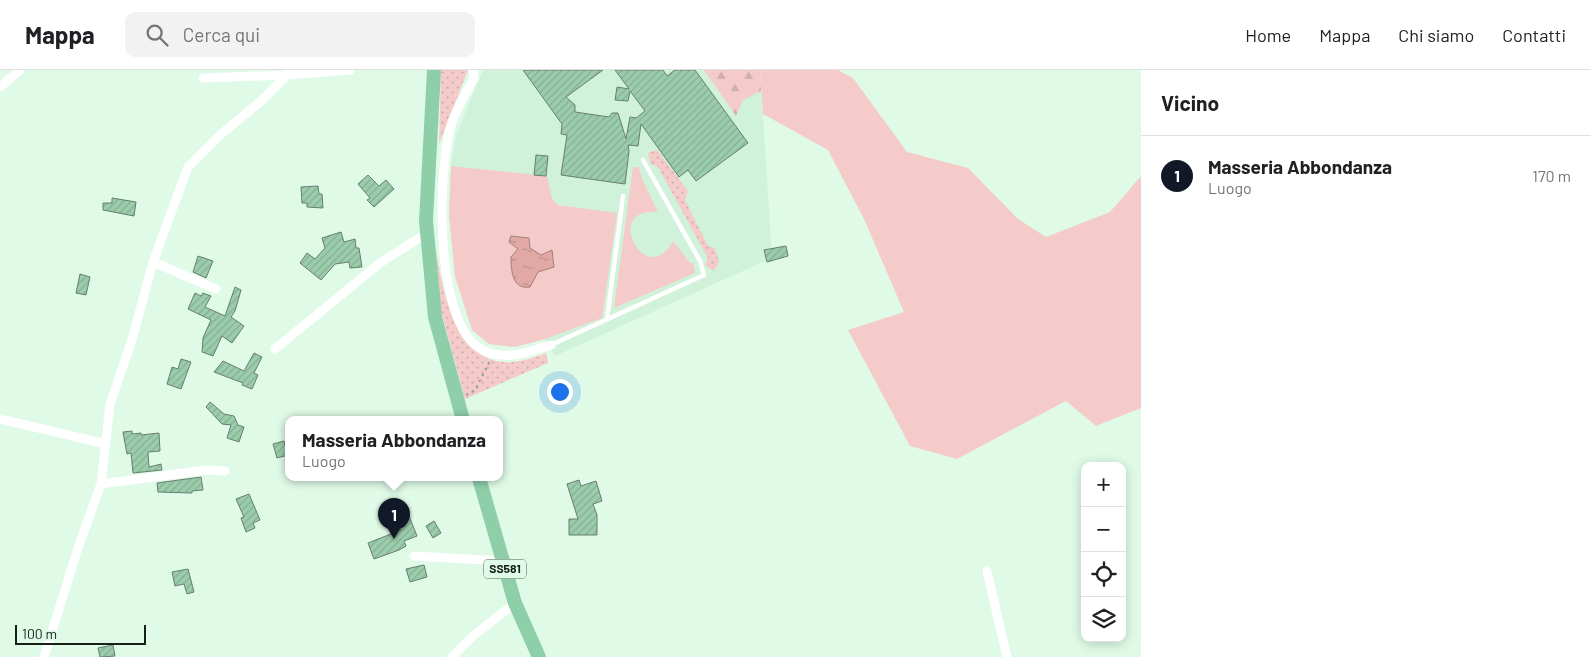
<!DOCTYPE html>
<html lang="it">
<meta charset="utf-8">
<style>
body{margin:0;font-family:Barlow,sans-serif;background:#f2f2f2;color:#202124}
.controls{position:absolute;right:15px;bottom:15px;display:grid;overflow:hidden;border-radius:10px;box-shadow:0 2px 12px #0003}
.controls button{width:45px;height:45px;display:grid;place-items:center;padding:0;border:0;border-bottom:1px solid #e0e0e0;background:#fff;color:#202124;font:25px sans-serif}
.scale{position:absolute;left:15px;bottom:12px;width:131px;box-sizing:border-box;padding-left:5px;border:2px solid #162019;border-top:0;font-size:14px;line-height:18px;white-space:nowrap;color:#162019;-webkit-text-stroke:4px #dffae7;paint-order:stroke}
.you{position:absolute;left:559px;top:321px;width:18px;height:18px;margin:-12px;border:4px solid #fff;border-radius:50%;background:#1a73e8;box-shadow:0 0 0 8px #1a73e833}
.badge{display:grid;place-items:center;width:32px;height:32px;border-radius:50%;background:#111827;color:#fff;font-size:16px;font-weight:700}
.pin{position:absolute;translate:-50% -41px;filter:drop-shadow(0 1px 2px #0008)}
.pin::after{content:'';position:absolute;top:26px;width:18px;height:15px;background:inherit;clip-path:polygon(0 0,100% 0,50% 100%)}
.popup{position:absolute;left:285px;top:346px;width:218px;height:65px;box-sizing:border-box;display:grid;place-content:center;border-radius:10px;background:#fff;filter:drop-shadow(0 1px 4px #0005);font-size:16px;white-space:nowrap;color:#757577}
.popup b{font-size:19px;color:#202124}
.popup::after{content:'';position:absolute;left:50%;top:100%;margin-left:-10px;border:10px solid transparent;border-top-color:#fff}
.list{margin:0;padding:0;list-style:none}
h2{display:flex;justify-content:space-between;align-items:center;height:65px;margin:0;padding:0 20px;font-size:21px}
h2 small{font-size:16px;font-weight:400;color:#757577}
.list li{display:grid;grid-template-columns:32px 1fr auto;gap:15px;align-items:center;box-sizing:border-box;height:80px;padding:0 20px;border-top:1px solid #e0e0e0}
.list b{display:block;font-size:19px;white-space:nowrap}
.list p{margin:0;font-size:16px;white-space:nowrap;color:#757577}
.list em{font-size:16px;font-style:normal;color:#757577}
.icon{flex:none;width:28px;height:28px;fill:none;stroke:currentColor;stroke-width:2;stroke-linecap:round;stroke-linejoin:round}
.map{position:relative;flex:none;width:1141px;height:587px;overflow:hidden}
header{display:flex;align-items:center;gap:30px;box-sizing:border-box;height:70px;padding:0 25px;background:#fff;border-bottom:1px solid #e0e0e0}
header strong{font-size:24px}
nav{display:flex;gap:28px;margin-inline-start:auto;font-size:18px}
.search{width:350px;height:45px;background:#f2f2f2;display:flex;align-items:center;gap:12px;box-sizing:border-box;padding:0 18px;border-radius:10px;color:#757577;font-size:19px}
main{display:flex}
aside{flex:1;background:#fff}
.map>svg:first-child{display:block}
.built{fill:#d0f2da}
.green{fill:#f4cbc8}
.forest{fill:url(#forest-firs)}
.park{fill:url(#park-dots)}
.water{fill:url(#water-ripples);stroke:#a57f7a}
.building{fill:url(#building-hatch);stroke:#667f6e}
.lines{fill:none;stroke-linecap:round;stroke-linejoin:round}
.path{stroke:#8fa495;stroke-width:2;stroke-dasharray:2.5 4;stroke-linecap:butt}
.service{stroke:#fff;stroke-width:4.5}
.minor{stroke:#fff;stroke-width:9}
.primary{stroke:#8ecfaa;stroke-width:14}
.labels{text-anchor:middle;stroke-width:4;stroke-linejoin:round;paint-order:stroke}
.shield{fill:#dffae7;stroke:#526157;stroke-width:1}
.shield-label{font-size:12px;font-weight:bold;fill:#162019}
</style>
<header>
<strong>Mappa</strong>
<div class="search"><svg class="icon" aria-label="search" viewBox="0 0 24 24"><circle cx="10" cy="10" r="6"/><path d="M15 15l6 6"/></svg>Cerca qui</div>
<nav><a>Home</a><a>Mappa</a><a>Chi siamo</a><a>Contatti</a></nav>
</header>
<main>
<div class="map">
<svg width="1141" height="587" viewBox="0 0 1141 587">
<defs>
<pattern id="forest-firs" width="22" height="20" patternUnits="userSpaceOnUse" patternTransform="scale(1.25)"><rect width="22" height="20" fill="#f4cbc8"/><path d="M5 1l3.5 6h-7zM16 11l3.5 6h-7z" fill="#d0aeab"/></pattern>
<pattern id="park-dots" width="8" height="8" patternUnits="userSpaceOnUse" patternTransform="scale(1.25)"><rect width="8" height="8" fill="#f4cbc8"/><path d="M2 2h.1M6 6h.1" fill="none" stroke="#d0aeab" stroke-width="1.8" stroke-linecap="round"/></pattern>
<pattern id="water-ripples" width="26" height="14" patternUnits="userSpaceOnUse" patternTransform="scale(1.25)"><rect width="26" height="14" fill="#e2a8a4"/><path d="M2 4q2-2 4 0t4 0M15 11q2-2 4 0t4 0" fill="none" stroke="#c1908d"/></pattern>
<pattern id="building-hatch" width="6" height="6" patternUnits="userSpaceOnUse" patternTransform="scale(1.25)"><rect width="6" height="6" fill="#9bccab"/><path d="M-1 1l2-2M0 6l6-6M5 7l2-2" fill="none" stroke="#85af93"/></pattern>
</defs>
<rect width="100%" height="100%" fill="#dffae7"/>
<path class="built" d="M483 0H760L772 188 555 286 545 269 515 277 489 274 472 260 455 206 449 144 451 96 456 65Z"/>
<path class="green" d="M760 0H838L853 8 907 82 968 98 1018 149 1046 167 1110 142 1141 106V338L1096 356 1066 331 957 389 910 376 848 260 904 242 864 149 828 80 763 44Z
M451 96 547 106 552 129 558 135 617 143 602 248 545 269 515 277 489 274 472 260 455 206 449 144Z
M633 97H639L642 109 658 142C601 137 646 221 673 171L690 193H693L695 203 614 238Z"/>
<path class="forest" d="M704 0H760L761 21 743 30 736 46Z"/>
<path class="park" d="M441 0H468L439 74Z
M657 80 688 121 685 130 708 176 715 178 719 192 714 201 705 195 708 188 658 97 650 93 648 83Z
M436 180C443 222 456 297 513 292 524 291 535 287 546 283L548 293 465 329 440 237Z"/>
<path class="water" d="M511 166 529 168 530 178 541 185 552 180 554 197 538 202 530 217C512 220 511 200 511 187L518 179 509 172Z"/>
<path class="building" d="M523 0H603L566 27 575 35V42L609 47 612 43H618L626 69 630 47 636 48 645 41 630 21 628 31 615 30 617 17 629 19 615 0H663L667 6 675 0H695L748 73 696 111 688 100 679 107 641 54 638 76 628 75 629 81 625 114 561 105 567 65 561 64 562 54Z
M536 85 548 86 546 106 534 105Z
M368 105 379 116 386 110 394 119 374 137 367 130 370 128 358 114Z
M318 116 319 124H322L323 138 307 137V133H302L301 117Z
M112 128 136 132 134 146 103 140V133H112Z
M341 162 344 172 355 169 356 178H359L362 197 350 198 349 192 335 194 321 210 300 193 307 183 315 189 325 178 322 168Z
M786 176 788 186 767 192 764 180Z
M198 186 213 191 206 208 193 202Z
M80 204 90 207 86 225 76 223Z
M235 217 241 220 235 241 231 247 244 256 232 273 222 266 213 286 202 282 203 268 211 250 188 239 195 223 201 226 203 223 211 226 205 237 225 246Z
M254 283 262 287 254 303 258 305 252 319 242 315 243 313 214 302 223 291 244 301Z
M181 289 191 292 181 319 167 314 172 297 178 299Z
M210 332 224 344 234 346 238 355 244 357 239 372 227 368 231 355 222 354 206 337Z
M132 361V364L141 363V365L159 363 160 381 148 382 149 397 161 394 162 400 133 403 131 383 127 384 123 362Z
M284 371 288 385 277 388 273 374Z
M201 407 203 420 192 421V423L158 422 157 413Z
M579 410 581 416 596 411 602 431 593 434 597 445V465H569V449H578L567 414Z
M249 424 260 450 253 453 255 458 246 462 241 448 244 447 236 429Z
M409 446 417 466 404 471 406 476 399 480 374 489 368 473 401 460 400 458 405 456 402 449Z
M434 451 441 463 433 468 426 456Z
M424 495 427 507 410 512 406 499Z
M188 499 194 522 187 524 184 514 175 516 172 502Z
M113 575 115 586 100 587 98 578Z"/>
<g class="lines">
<path class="path" d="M466 325 475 320 490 291"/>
<path class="service" d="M607 249 623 126
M551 275 704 205 700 191 643 90"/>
<path class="minor" d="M473 0 474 8C467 22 457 37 452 52 437 99 435 241 475 275 498 294 527 283 551 275
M203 8 287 5V3
M0 17 20 0
M153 192 216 219
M275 279 380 193 427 163
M0 349 106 374
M101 414 206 400 225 401
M414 486 503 491
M987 501 1007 587
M44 587 78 478 101 414 110 334 132 270 153 192 188 97 220 65 260 32 287 5 350 0
M452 587 473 566 515 533"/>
<path class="primary" d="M434 0 426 151 435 247 463 350
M479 408 515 533 539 587"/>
</g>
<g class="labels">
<rect class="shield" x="484" y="489.5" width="42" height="19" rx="4"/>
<g class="shield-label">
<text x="505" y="503">SS581</text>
</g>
</g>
</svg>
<div class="controls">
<button>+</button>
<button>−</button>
<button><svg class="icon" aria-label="locate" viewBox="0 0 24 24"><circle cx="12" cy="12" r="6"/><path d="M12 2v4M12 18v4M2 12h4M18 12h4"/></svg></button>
<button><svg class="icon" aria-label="layers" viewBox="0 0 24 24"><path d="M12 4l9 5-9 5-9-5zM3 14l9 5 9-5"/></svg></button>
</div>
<div class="scale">100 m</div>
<div class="you"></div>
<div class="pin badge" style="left:394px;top:469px">1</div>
<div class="popup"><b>Masseria Abbondanza</b>Luogo</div>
</div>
<aside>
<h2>Vicino<small></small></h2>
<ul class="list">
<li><span class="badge">1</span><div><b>Masseria Abbondanza</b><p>Luogo</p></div><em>170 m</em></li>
</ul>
</aside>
</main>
